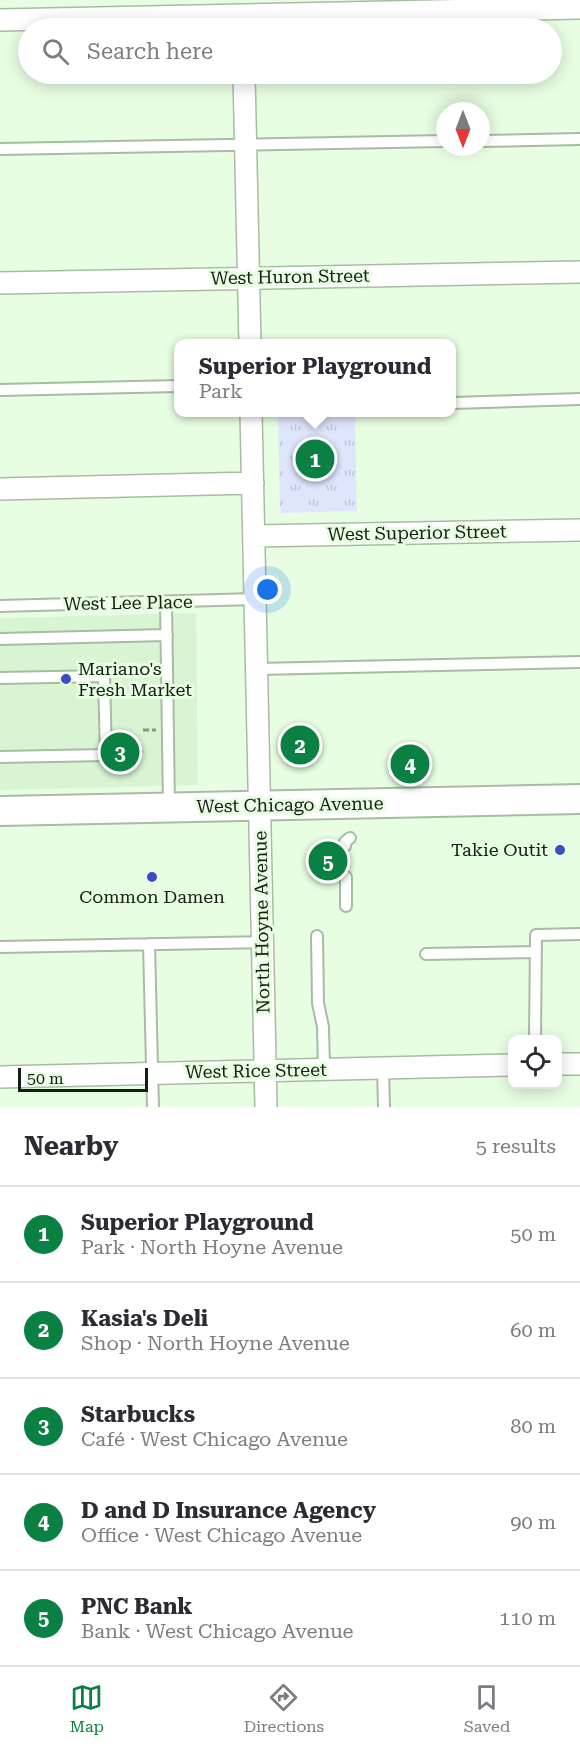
<!DOCTYPE html>
<meta charset="utf-8">
<style>
body{margin:0;font-family:"Roboto Serif",serif;background:#f2f2f3;color:#2b2b33}
.controls{position:absolute;right:18px;bottom:18px;display:grid;overflow:hidden;border-radius:12px;box-shadow:0 3px 15px #0003}
.controls button{width:54px;height:54px;display:grid;place-items:center;padding:0;border:0;border-bottom:2px solid #e1e1e2;background:#fff;color:#2b2b33;font:30px sans-serif}
.compass{position:absolute;left:436px;top:102px;width:54px;height:54px;border-radius:50%;background:#fff;box-shadow:0 3px 15px #0003;rotate:180deg}
.scale{position:absolute;left:18px;bottom:15px;width:130px;box-sizing:border-box;padding-left:6px;border:3px solid #161e14;border-top:0;font-size:16px;line-height:21px;white-space:nowrap;color:#161e14;-webkit-text-stroke:4px #e8fee3;paint-order:stroke}
.you{position:absolute;left:268px;top:590px;width:21px;height:21px;margin:-15px;border:4px solid #fff;border-radius:50%;background:#1a73e8;box-shadow:0 0 0 9px #1a73e833}
.badge{display:grid;place-items:center;width:39px;height:39px;border-radius:50%;background:#0b8043;color:#fff;font-size:20px;font-weight:700}
.pin{position:absolute;translate:-50% -50%;border:3px solid #fff;box-shadow:0 2px 6px #0006}
.popup{position:absolute;left:174px;top:339px;width:282px;height:78px;box-sizing:border-box;display:grid;place-content:center;border-radius:12px;background:#fff;filter:drop-shadow(0 2px 4px #0005);font-size:20px;white-space:nowrap;color:#7c7c81}
.popup b{font-size:22px;color:#2b2b33}
.popup::after{content:'';position:absolute;left:50%;top:100%;margin-left:-12px;border:12px solid transparent;border-top-color:#fff}
.list{margin:0;padding:0;list-style:none}
h2{display:flex;justify-content:space-between;align-items:center;height:78px;margin:0;padding:0 24px;font-size:26px}
h2 small{font-size:20px;font-weight:400;color:#7c7c81}
.list li{display:grid;grid-template-columns:39px 1fr auto;gap:18px;align-items:center;box-sizing:border-box;height:96px;padding:0 24px;border-top:2px solid #e1e1e2}
.list b{display:block;font-size:22px;white-space:nowrap}
.list p{margin:0;font-size:20px;white-space:nowrap;color:#7c7c81}
.list em{font-size:20px;font-style:normal;color:#7c7c81}
.icon{flex:none;width:33px;height:33px;fill:none;stroke:currentColor;stroke-width:2;stroke-linecap:round;stroke-linejoin:round}
.map{position:relative;flex:none;width:580px;height:1107px;overflow:hidden}
.search{position:absolute;background:#fff;box-shadow:0 3px 15px #0003;left:18px;right:18px;top:18px;height:66px;display:flex;align-items:center;gap:15px;box-sizing:border-box;padding:0 21px;border-radius:33px;color:#7c7c81;font-size:22px}
.sheet{height:558px;background:#fff}
nav{display:flex;justify-content:space-around;align-items:center;box-sizing:border-box;height:84px;border-top:2px solid #e1e1e2;background:#fff;font-size:16px;color:#7c7c81}
nav a{display:grid;justify-items:center;gap:3px}
nav .on{color:#0b8043}
.map>svg:first-child{display:block}
.built{fill:#d9f4d3}
.park{fill:url(#park-tufts)}
.lines{fill:none;stroke-linecap:round;stroke-linejoin:round}
.lane-casing{stroke:#a7bca2;stroke-width:14}
.street-casing{stroke:#a7bca2;stroke-width:24}
.secondary-casing{stroke:#a7bca2;stroke-width:32}
.path{stroke:#879683;stroke-width:3;stroke-dasharray:6 3;stroke-linecap:butt}
.lane{stroke:#fff;stroke-width:10}
.street{stroke:#fff;stroke-width:21}
.secondary{stroke:#fff;stroke-width:28}
.poi-dot{fill:#3b4dc0;stroke:#e8fee3;stroke-width:2}
.labels{text-anchor:middle;stroke-width:6;stroke-linejoin:round;paint-order:stroke}
.street-label{font-size:18px;fill:#161e14;stroke:#e8fee3}
.poi-label{font-size:18px;fill:#161e14;stroke:#e8fee3;text-anchor:start}
</style>
<div class="map">
<svg width="580" height="1107" viewBox="0 0 580 1107">
<defs>
<pattern id="park-tufts" width="24" height="20" patternUnits="userSpaceOnUse" patternTransform="scale(1.5)"><rect width="24" height="20" fill="#dfe6fc"/><path d="M3 7l-1-3M5 7V3M7 7l1-3M15 17l-1-3M17 17v-4M19 17l1-3" fill="none" stroke="#bfc5d7"/></pattern>
</defs>
<rect width="100%" height="100%" fill="#e8fee3"/>
<path class="built" d="M196 613 198 785 0 790V618Z"/>
<path class="park" d="M355 413 357 511 280 513 278 414Z"/>
<g class="lines">
<g class="lane-casing">
<path id="lane" d="M481 141 580 139
M0 149 445 141
M0 390 178 386
M452 403 580 399
M166 602 169 807
M0 606 255 599
M0 639 167 635
M257 669 580 662
M0 678 104 676 106 755 0 757
M345 846V842L350 838
M346 877V906
M317 936 318 1003 323 1027 324 1069
M149 944 153 1107
M0 947 263 942
M426 954 536 952
M535 1040 536 935 580 934
M383 1068 384 1107"/>
</g>
<g class="street-casing">
<path id="street" d="M0 20 580 8
M244 74 250 344
M0 283 580 272
M251 412 266 1107
M0 489 253 483
M254 536 580 530
M558 1064H580
M0 1077 512 1065"/>
</g>
<g class="secondary-casing">
<path id="secondary" d="M0 811 580 799"/>
</g>
<path class="path" d="M143 730H156
M141 752 143 751"/>
<use href="#lane" class="lane"/>
<use href="#street" class="street"/>
<use href="#secondary" class="secondary"/>
</g>
<g class="poi-dot">
<circle cx="66" cy="679" r="6"/>
<circle cx="560" cy="850" r="6"/>
<circle cx="152" cy="877" r="6"/>
</g>
<g class="labels">
<g class="street-label">
<text transform="translate(290 277) rotate(-1)" y="6">West Huron Street</text>
<text transform="translate(417 533) rotate(-1)" y="6">West Superior Street</text>
<text transform="translate(128 603) rotate(-1)" y="6">West Lee Place</text>
<text transform="translate(290 805) rotate(-1)" y="6">West Chicago Avenue</text>
<text transform="translate(262 922) rotate(-91)" y="6">North Hoyne Avenue</text>
<text transform="translate(256 1071) rotate(-1)" y="6">West Rice Street</text>
</g>
<g class="poi-label">
<text x="78" y="675">Mariano's<tspan x="78" dy="21">Fresh Market</tspan></text>
<text x="548" y="856" text-anchor="end">Takie Outit</text>
<text x="152" y="903" text-anchor="middle">Common Damen</text>
</g>
</g>
</svg>
<div class="controls">
<button><svg class="icon" aria-label="locate" viewBox="0 0 24 24"><circle cx="12" cy="12" r="6"/><path d="M12 2v4M12 18v4M2 12h4M18 12h4"/></svg></button>
</div>
<svg class="compass" viewBox="-18 -18 36 36"><path d="M0-13l5 13h-10z" fill="#e53935"/><path d="M0 13l5-13h-10z" fill="#7c7c81"/></svg>
<div class="scale">50 m</div>
<div class="you"></div>
<div class="pin badge" style="left:315px;top:459px">1</div>
<div class="popup"><b>Superior Playground</b>Park</div>
<div class="pin badge" style="left:300px;top:745px">2</div>
<div class="pin badge" style="left:120px;top:752px">3</div>
<div class="pin badge" style="left:410px;top:764px">4</div>
<div class="pin badge" style="left:328px;top:861px">5</div>
<div class="search"><svg class="icon" aria-label="search" viewBox="0 0 24 24"><circle cx="10" cy="10" r="6"/><path d="M15 15l6 6"/></svg>Search here</div>
</div>
<section class="sheet">
<h2>Nearby<small>5 results</small></h2>
<ul class="list">
<li><span class="badge">1</span><div><b>Superior Playground</b><p>Park · North Hoyne Avenue</p></div><em>50 m</em></li>
<li><span class="badge">2</span><div><b>Kasia's Deli</b><p>Shop · North Hoyne Avenue</p></div><em>60 m</em></li>
<li><span class="badge">3</span><div><b>Starbucks</b><p>Café · West Chicago Avenue</p></div><em>80 m</em></li>
<li><span class="badge">4</span><div><b>D and D Insurance Agency</b><p>Office · West Chicago Avenue</p></div><em>90 m</em></li>
<li><span class="badge">5</span><div><b>PNC Bank</b><p>Bank · West Chicago Avenue</p></div><em>110 m</em></li>
</ul>
</section>
<nav>
<a class="on"><svg class="icon" aria-label="map" viewBox="0 0 24 24"><path d="M3 6l6-2 6 2 6-2v14l-6 2-6-2-6 2zM9 4v14M15 6v14"/></svg>Map</a>
<a><svg class="icon" aria-label="directions" viewBox="0 0 24 24"><path d="M12 3l9 9-9 9-9-9zM9 14v-3h6M13 9l2 2-2 2"/></svg>Directions</a>
<a><svg class="icon" aria-label="saved" viewBox="0 0 24 24"><path d="M7 4h10v16l-5-4-5 4z"/></svg>Saved</a>
</nav>
